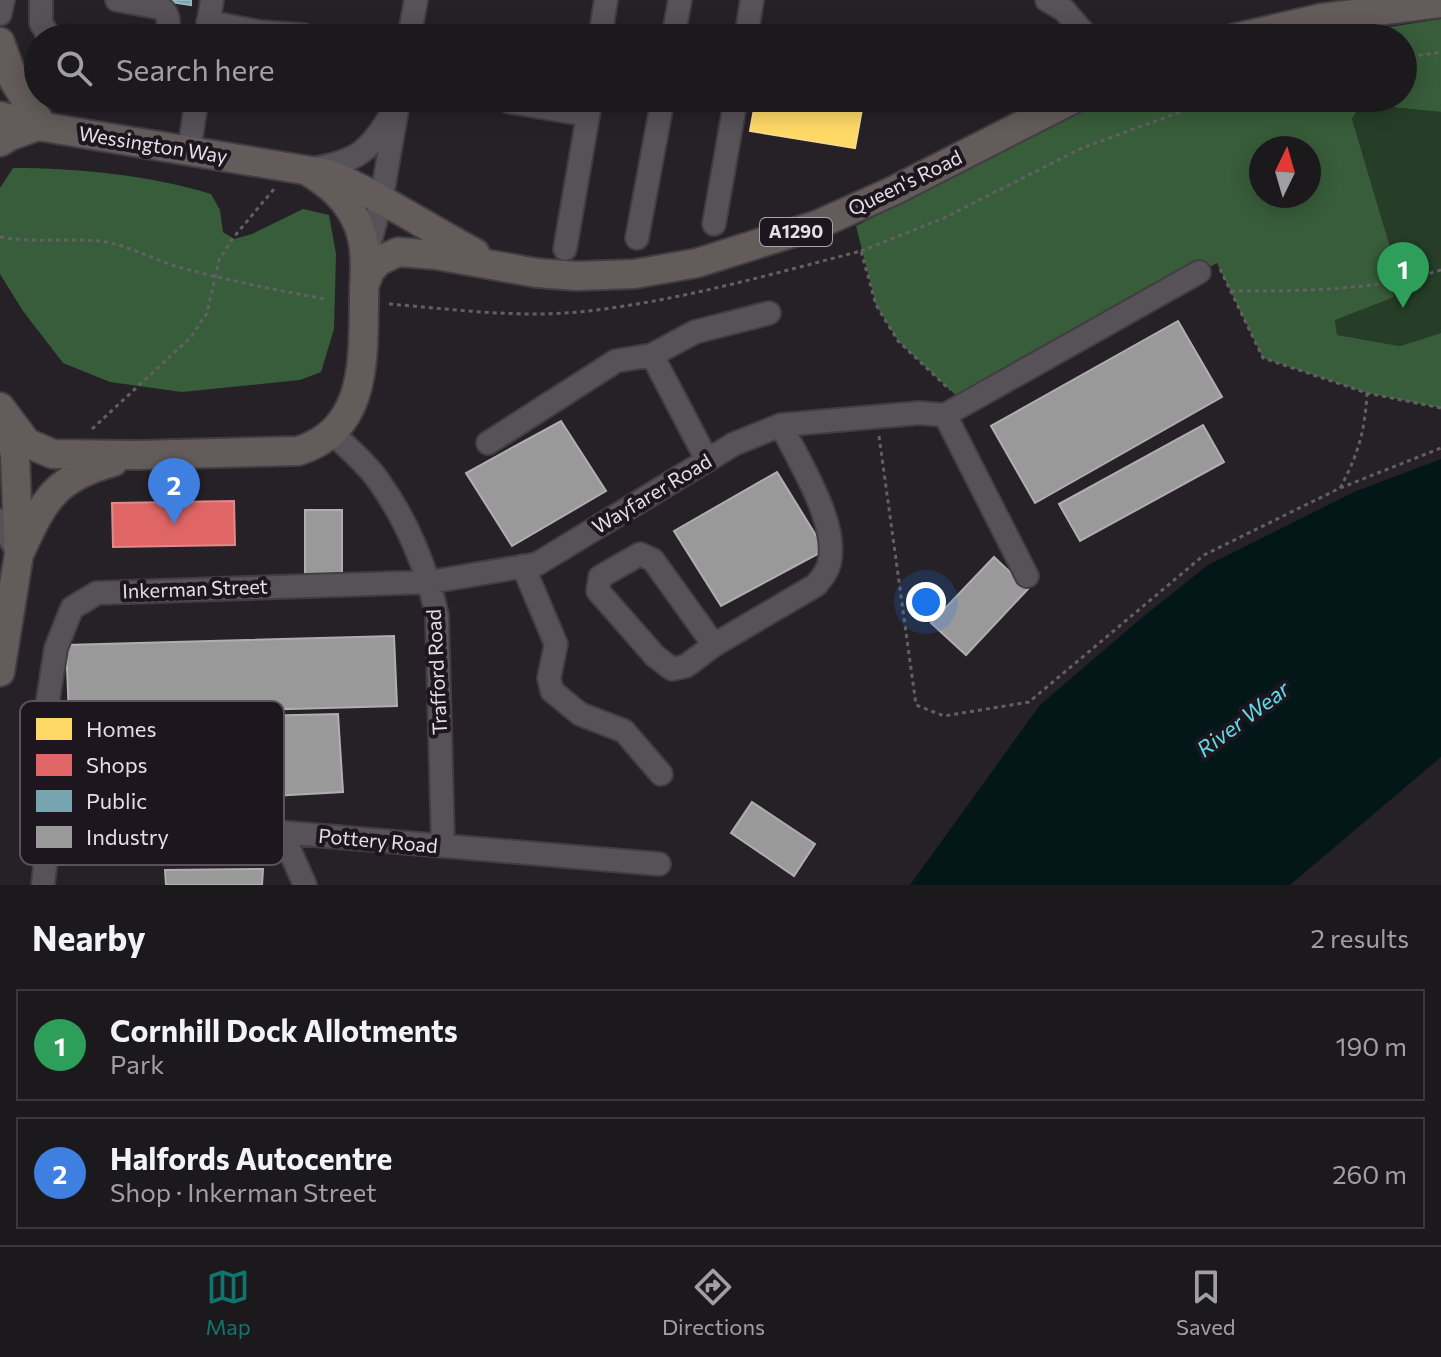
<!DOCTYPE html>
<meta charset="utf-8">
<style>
body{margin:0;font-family:Commissioner,sans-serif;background:#29262a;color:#f1f3f6}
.compass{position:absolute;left:1249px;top:136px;width:72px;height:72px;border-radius:50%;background:#1c191d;box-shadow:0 4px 20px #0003;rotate:5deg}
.you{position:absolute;left:926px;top:602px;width:28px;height:28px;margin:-20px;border:6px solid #fff;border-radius:50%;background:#1a73e8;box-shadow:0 0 0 12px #1a73e833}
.badge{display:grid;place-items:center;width:52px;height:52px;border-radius:50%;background:#0f766e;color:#fff;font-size:26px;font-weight:700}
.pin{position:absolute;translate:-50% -66px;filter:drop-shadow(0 2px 4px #0008)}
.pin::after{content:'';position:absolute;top:42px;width:28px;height:24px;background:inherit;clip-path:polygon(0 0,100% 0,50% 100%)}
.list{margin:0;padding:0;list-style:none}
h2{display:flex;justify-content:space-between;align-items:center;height:104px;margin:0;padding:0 32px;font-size:34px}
h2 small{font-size:26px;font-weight:400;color:#a0a0a4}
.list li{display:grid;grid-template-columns:52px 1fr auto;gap:24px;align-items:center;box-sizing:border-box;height:112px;margin:0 16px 16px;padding:0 16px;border:2px solid #3a383b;border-radius:0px}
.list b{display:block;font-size:30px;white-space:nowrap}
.list p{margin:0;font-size:26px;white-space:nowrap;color:#a0a0a4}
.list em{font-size:26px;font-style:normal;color:#a0a0a4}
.icon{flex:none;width:44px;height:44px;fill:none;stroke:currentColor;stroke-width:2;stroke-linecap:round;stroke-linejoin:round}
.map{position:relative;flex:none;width:1441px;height:885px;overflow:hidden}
.search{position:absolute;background:#1c191d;box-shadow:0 4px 20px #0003;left:24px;right:24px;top:24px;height:88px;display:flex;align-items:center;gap:20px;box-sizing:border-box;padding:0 28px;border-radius:44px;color:#a0a0a4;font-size:30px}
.sheet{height:360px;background:#1c191d}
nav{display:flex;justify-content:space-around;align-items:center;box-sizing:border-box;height:112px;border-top:2px solid #3a383b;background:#1c191d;font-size:22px;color:#a0a0a4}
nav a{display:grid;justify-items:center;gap:4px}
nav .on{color:#0f766e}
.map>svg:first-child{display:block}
.green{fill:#263e27}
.forest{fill:#385d3a;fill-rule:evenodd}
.water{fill:#031618}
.homes{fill:#ffd966;stroke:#f7da8c;stroke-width:2}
.shops{fill:#e06666;stroke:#e18a8c;stroke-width:2}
.public{fill:#76a5af;stroke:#97b6bf;stroke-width:2}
.industry{fill:#999;stroke:#b0aeb0;stroke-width:2}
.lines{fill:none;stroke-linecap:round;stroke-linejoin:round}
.minor-casing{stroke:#423d42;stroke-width:26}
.major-casing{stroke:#423d42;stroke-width:32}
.path{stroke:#636064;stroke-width:3;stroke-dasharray:4 4;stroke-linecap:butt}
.minor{stroke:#565257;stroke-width:22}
.major{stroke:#635c5a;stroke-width:28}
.labels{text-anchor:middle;stroke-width:8;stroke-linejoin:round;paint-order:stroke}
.shield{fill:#1e161f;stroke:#a9a2aa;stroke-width:2}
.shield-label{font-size:18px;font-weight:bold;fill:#e4dee5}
.street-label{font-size:20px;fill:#e4dee5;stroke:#1e161f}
.water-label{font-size:22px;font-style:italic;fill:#5edce7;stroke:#1e161f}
.key{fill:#1e161f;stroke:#59525a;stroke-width:2}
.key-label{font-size:22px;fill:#e4dee5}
</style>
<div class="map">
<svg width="1441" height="885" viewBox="0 0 1441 885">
<rect width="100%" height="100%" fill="#262127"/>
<path class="green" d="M1361 104 1441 112V333L1400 346 1337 335 1335 319 1394 296 1393 257 1352 119Z"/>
<path class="forest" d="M1441 19V112L1361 104 1352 119 1393 257 1394 297 1335 320 1337 335 1400 346 1441 333V408L1367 393 1263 358 1217 263 964 403 898 341 876 305 856 226 1055 124 1111 98H1403V38H1318ZM1261 148H1309V196H1261Z
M13 168C78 168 149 175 211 194L220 210 223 232 234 239 252 234 303 209 329 215 336 254 334 329 321 372 300 380 182 392 110 382 63 363 23 311 0 274V188Z"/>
<path class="water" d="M1441 459V757L1290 885H910L1040 705 1138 621 1208 565 1354 492Z"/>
<path class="homes" d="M770 26 798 32 797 38H768Z
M756 98H864L855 148 750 131Z"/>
<path class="shops" d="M234 501 235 545 113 547 112 503Z"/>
<path class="public" d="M157 0H191V5Z"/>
<path class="industry" d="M1178 321 1222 397 1035 503 991 426Z
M561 421 606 491 512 546 466 473Z
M1203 425 1224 462 1080 541 1059 504Z
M777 472 825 550 721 606 674 531Z
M305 510H342V577H305Z
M994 557 1028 589 966 655 931 623Z
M394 636 397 706 69 715 66 645Z
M338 714 343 792 71 807V720Z
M752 802 815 844 794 876 731 833Z
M263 869 262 885H166L165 870Z"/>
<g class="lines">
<g class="minor-casing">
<path id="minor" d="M41 0V23L50 38
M117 0 161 8C171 15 168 27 168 38
M1047 0 1064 10 1088 38
M0 14 3 0
M208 22 260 32 303 35
M206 38 212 0
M409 38 416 0
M600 38 606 0
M673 38 680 0
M746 38 752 0
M510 102 588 115
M189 151 197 98
M312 169C358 161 369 152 393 112
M714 224 736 98
M637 238 663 98
M565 249 591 98
M367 253 381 201 399 98
M945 415 1199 272
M945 415 1027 576
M333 433C348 449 368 464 380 483 407 521 427 569 437 615L443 846
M488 443 616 361 652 355
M707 460 652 355 695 332 769 313
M0 520 18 553
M523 566 556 644 549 678 552 691 580 714 624 731 661 774
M714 645 653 560 640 554 600 577 598 591 655 656 672 669 686 666 714 645 816 585C822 578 827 572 829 564 840 525 798 460 781 425
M282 833 305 885
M48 839 243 829 659 864
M43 885 48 839 45 776 47 706 56 648 72 608 97 593 430 582 537 564 734 444 781 425 919 413 945 415"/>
</g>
<g class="major-casing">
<path id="major" d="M1235 38 1322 18 1441 3
M0 42 14 81 43 127
M0 116 38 126 329 174C379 195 426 227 475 253
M0 142 10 136 38 126
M364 286 370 271 379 261 398 252 436 255 537 273 577 276 634 274 697 263 817 225 893 191 1075 98
M0 407 27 443 53 454 137 455 298 451C367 430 363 360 364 301 364 276 368 252 359 227 348 199 330 185 306 170
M21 550C44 499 57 477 113 462
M0 672 19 554 15 455 8 423"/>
</g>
<path class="path" d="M1403 58 1441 52
M0 237C33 243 66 238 99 241 126 244 149 258 175 266 225 280 275 290 326 299
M861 251 944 218 1082 148 1199 105 1225 98
M1220 269 1263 358 1367 393 1441 408
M1231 291C1302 291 1373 291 1441 270
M389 304C452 309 515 318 579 312 675 302 768 275 861 251L876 305 898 341 950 390
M92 429 191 337 207 313 219 260 233 238 274 189
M879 436 916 705 944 716 1029 702 1204 555 1340 488 1441 448
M1340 488C1358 455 1365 431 1367 393"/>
<use href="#minor" class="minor"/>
<use href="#major" class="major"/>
</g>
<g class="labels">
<rect class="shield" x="760" y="218" width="72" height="28" rx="6"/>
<g class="shield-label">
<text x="796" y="238">A1290</text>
</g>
<g class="street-label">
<text transform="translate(153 145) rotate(9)" y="7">Wessington Way</text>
<text transform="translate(905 183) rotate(-26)" y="7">Queen's Road</text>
<text transform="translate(652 494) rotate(-31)" y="7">Wayfarer Road</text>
<text transform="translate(195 589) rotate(-2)" y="7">Inkerman Street</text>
<text transform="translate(437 672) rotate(-93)" y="7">Trafford Road</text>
<text transform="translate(378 841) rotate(5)" y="7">Pottery Road</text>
</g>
<g class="water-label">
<text transform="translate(1243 719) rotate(-37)" y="8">River Wear</text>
</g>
</g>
<rect x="20" y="701" width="264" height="164" rx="12" class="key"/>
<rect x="36" y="718" width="36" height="22" fill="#ffd966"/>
<rect x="36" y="754" width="36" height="22" fill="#e06666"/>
<rect x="36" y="790" width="36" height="22" fill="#76a5af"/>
<rect x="36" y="826" width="36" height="22" fill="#999"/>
<g class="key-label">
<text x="86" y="737">Homes</text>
<text x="86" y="773">Shops</text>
<text x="86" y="809">Public</text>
<text x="86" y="845">Industry</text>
</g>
</svg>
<svg class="compass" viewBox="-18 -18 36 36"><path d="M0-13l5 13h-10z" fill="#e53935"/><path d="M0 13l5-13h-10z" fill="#a0a0a4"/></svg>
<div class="you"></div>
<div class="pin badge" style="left:1403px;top:308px;background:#2e9e5b">1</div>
<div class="pin badge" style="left:174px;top:524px;background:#3f7fe0">2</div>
<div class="search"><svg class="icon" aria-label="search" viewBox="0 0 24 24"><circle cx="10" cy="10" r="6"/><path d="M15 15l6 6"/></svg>Search here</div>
</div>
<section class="sheet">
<h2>Nearby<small>2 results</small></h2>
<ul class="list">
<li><span class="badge" style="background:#2e9e5b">1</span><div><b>Cornhill Dock Allotments</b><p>Park</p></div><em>190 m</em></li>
<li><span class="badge" style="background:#3f7fe0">2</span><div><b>Halfords Autocentre</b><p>Shop · Inkerman Street</p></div><em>260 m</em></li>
</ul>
</section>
<nav>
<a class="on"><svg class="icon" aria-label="map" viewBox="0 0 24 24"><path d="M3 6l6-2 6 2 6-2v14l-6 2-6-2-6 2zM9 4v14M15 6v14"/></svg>Map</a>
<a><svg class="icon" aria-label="directions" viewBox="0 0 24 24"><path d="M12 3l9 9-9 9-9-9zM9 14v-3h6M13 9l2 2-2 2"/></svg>Directions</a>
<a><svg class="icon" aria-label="saved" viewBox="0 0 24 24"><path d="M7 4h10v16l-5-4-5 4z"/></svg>Saved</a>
</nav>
